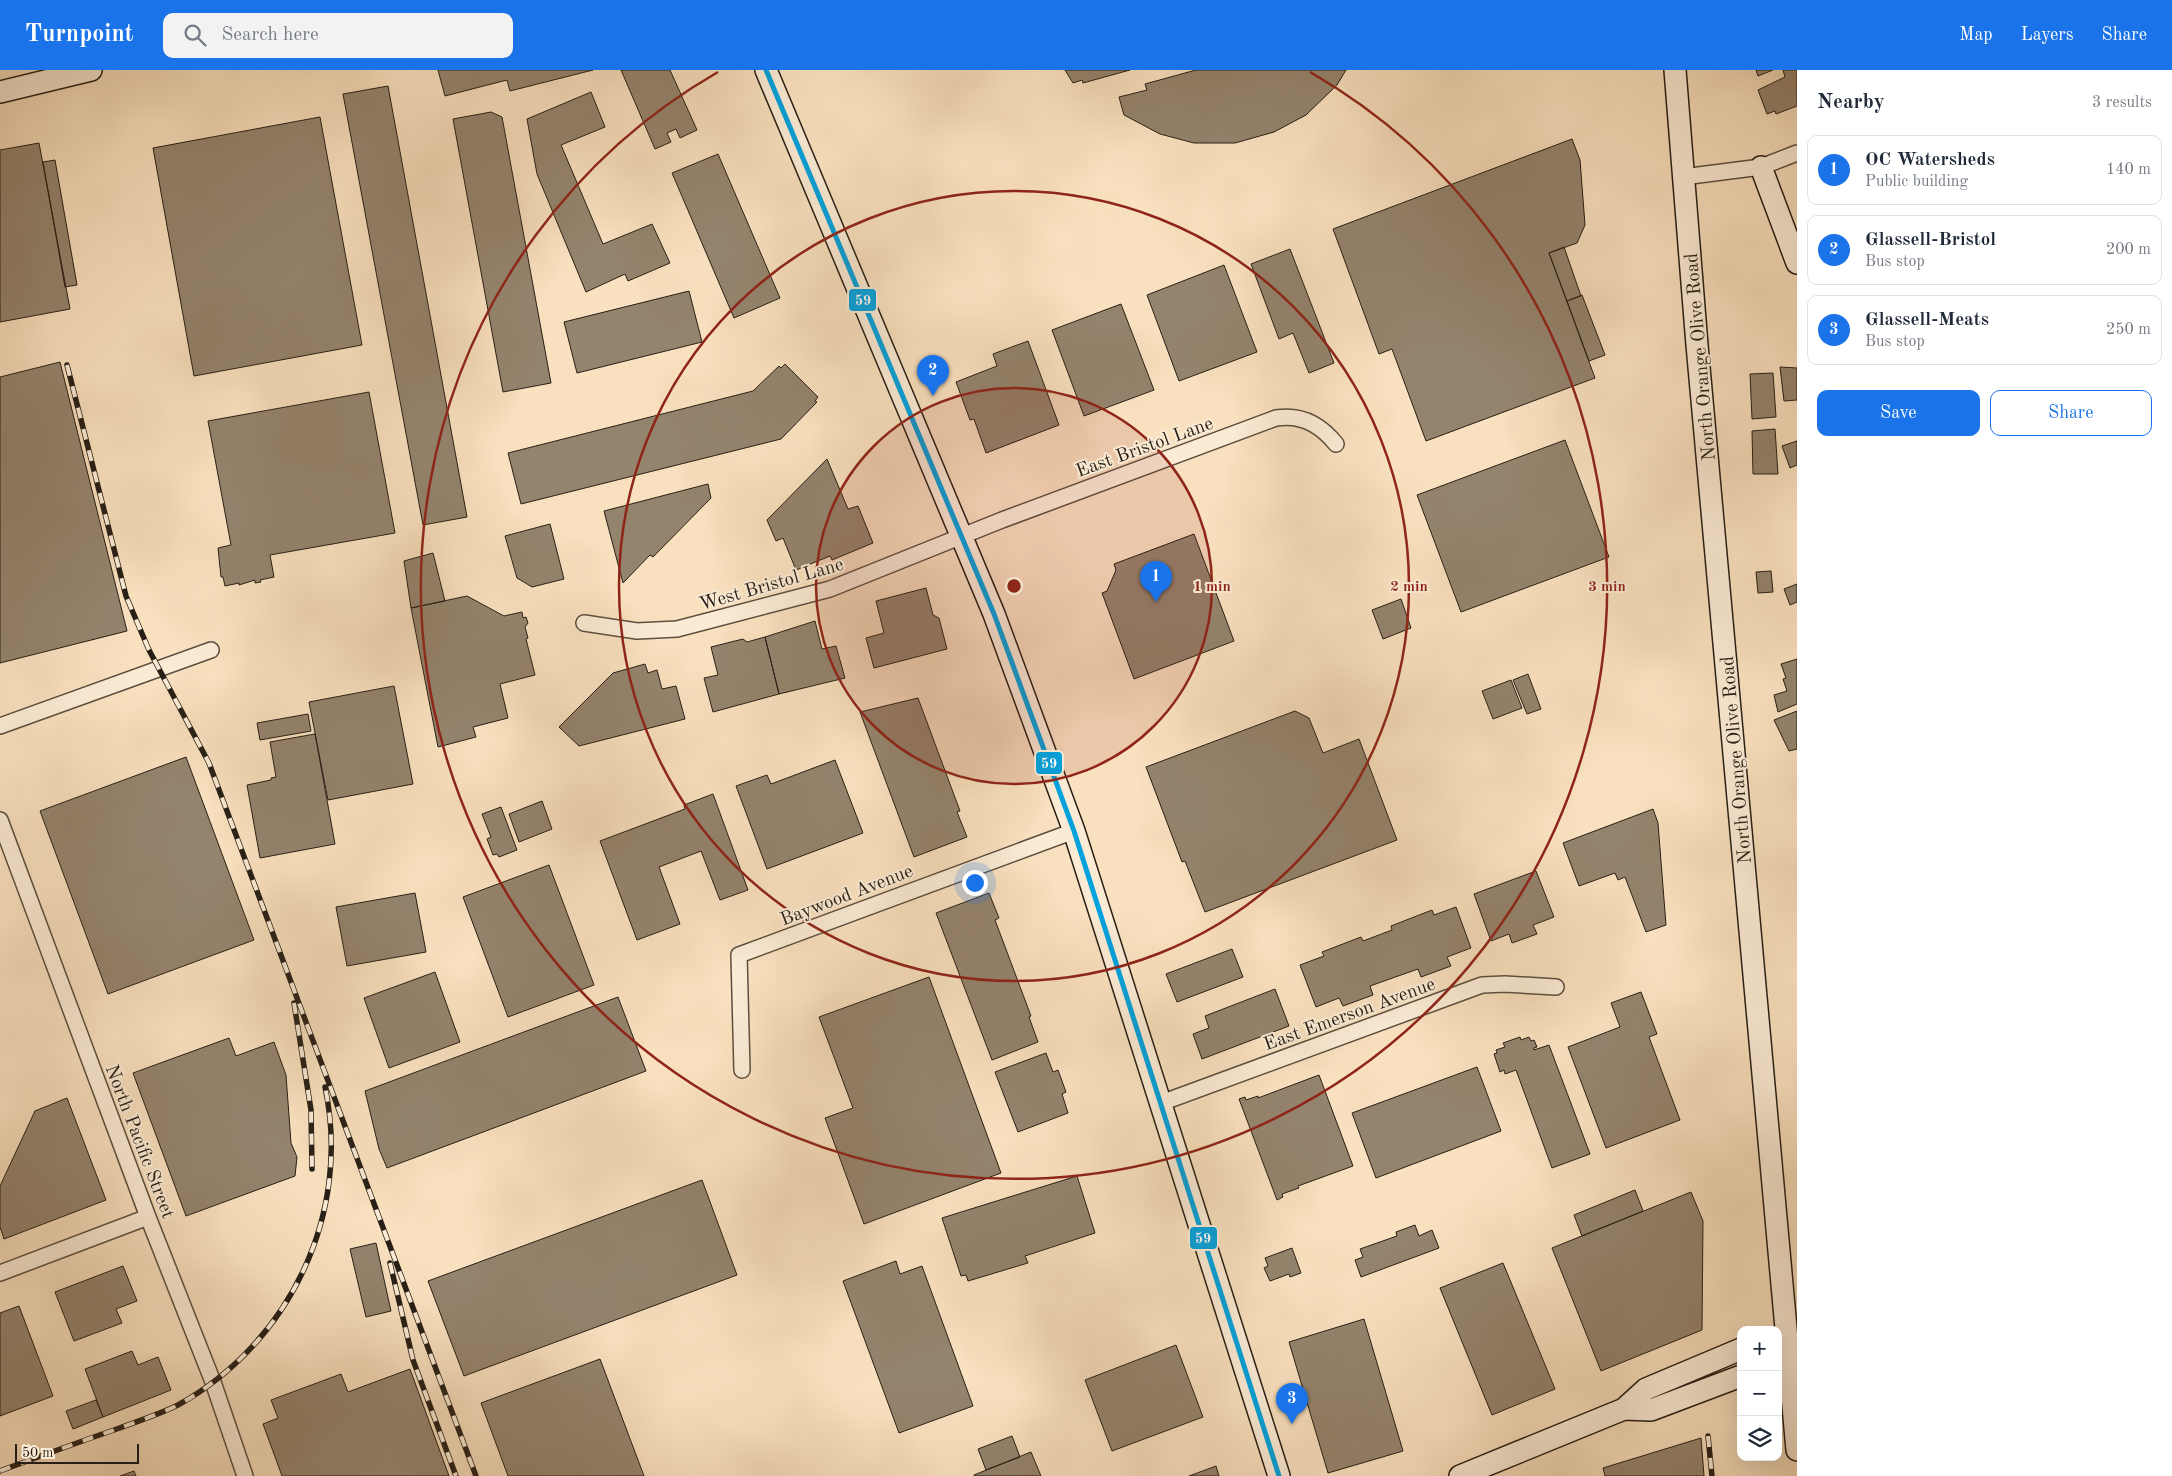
<!DOCTYPE html>
<meta charset="utf-8">
<style>
body{margin:0;font-family:"Old Standard TT",serif;background:#f2f2f3;color:#1f2937}
.controls{position:absolute;right:15px;bottom:15px;display:grid;overflow:hidden;border-radius:10px;box-shadow:0 5px 20px #0002}
.controls button{width:45px;height:45px;display:grid;place-items:center;padding:0;border:0;border-bottom:1px solid #e0e1e3;background:#fff;color:#1f2937;font:25px sans-serif}
.scale{position:absolute;left:15px;bottom:12px;width:124px;box-sizing:border-box;padding-left:5px;border:2px solid #271f16;border-top:0;font-size:14px;line-height:18px;white-space:nowrap;color:#271f16;-webkit-text-stroke:4px #fbebd5;paint-order:stroke}
.you{position:absolute;left:974px;top:812px;width:18px;height:18px;margin:-12px;border:4px solid #fff;border-radius:50%;background:#1a73e8;box-shadow:0 0 0 8px #1a73e833}
.badge{display:grid;place-items:center;width:32px;height:32px;border-radius:50%;background:#1a73e8;color:#fff;font-size:16px;font-weight:700}
.pin{position:absolute;translate:-50% -41px;filter:drop-shadow(0 1px 2px #0008)}
.pin::after{content:'';position:absolute;top:26px;width:18px;height:15px;background:inherit;clip-path:polygon(0 0,100% 0,50% 100%)}
.list{margin:0;padding:0;list-style:none}
h2{display:flex;justify-content:space-between;align-items:center;height:65px;margin:0;padding:0 20px;font-size:21px}
h2 small{font-size:16px;font-weight:400;color:#747a83}
.list li{display:grid;grid-template-columns:32px 1fr auto;gap:15px;align-items:center;box-sizing:border-box;height:70px;margin:0 10px 10px;padding:0 10px;border:1px solid #e0e1e3;border-radius:10px}
.list b{display:block;font-size:19px;white-space:nowrap}
.list p{margin:0;font-size:16px;white-space:nowrap;color:#747a83}
.list em{font-size:16px;font-style:normal;color:#747a83}
.actions{display:flex;gap:10px;padding:15px 20px}
.actions a{flex:1;padding:11px 0;border:1px solid #1a73e8;border-radius:10px;text-align:center;font-size:18px;color:#1a73e8}
.actions .main{background:#1a73e8;color:#fff}
.icon{flex:none;width:28px;height:28px;fill:none;stroke:currentColor;stroke-width:2;stroke-linecap:round;stroke-linejoin:round}
.map{position:relative;flex:none;width:1797px;height:1406px;overflow:hidden}
header{display:flex;align-items:center;gap:30px;box-sizing:border-box;height:70px;padding:0 25px;background:#1a73e8;color:#fff}
header strong{font-size:24px}
nav{display:flex;gap:28px;margin-inline-start:auto;font-size:18px}
.search{width:350px;height:45px;background:#f2f2f3;display:flex;align-items:center;gap:12px;box-sizing:border-box;padding:0 18px;border-radius:10px;color:#747a83;font-size:19px}
main{display:flex}
aside{flex:1;background:#fff}
.map>svg:first-child{display:block}
.building{fill:#94836d;stroke:#271f16}
.lines{fill:none;stroke-linecap:round;stroke-linejoin:round}
.street-casing{stroke:#5c4f40;stroke-width:18}
.secondary-casing{stroke:#271f16;stroke-width:24}
.street{stroke:#fbebd5;stroke-width:15}
.secondary{stroke:#fbebd5;stroke-width:21}
.rail-casing{stroke:#271f16;stroke-width:5.5}
.rail{stroke:#fbebd5;stroke-width:4;stroke-dasharray:11;stroke-linecap:butt}
.bus-1-casing{stroke:#fbebd5;stroke-width:9}
.bus-1{stroke:#04a1dc;stroke-width:5}
.ring{fill:none;stroke:#8f2418;stroke-width:2.5}
.labels{text-anchor:middle;stroke-width:4;stroke-linejoin:round;paint-order:stroke}
.street-label{font-size:19px;fill:#271f16;stroke:#fbebd5}
.centre{fill:#8f2418;stroke:#fbebd5;stroke-width:2.5}
.ring-label{font-size:15px;text-anchor:middle;font-weight:bold;fill:#8f2418;stroke:#fbebd5;stroke-width:4;stroke-linejoin:round;paint-order:stroke}
.line-badge{stroke:#fbebd5;stroke-width:2}
.badge-label{font-size:14px;text-anchor:middle;font-weight:bold;fill:#fff}
</style>
<header>
<strong>Turnpoint</strong>
<div class="search"><svg class="icon" aria-label="search" viewBox="0 0 24 24"><circle cx="10" cy="10" r="6"/><path d="M15 15l6 6"/></svg>Search here</div>
<nav><a>Map</a><a>Layers</a><a>Share</a></nav>
</header>
<main>
<div class="map">
<svg width="1797" height="1406" viewBox="0 0 1797 1406">
<rect width="100%" height="100%" fill="#f9e0be"/>
<filter id="stains"><feTurbulence type="fractalNoise" baseFrequency=".004" numOctaves="4"/><feColorMatrix values="0 0 0 0 .2 0 0 0 0 .09 0 0 0 0 .02 0 0 0 .5 -.17"/></filter>
<radialGradient id="worn" r=".72"><stop offset=".6" stop-color="#630" stop-opacity="0"/><stop offset="1" stop-color="#630" stop-opacity=".3"/></radialGradient>
<path class="building" d="M438 0H593L510 21 507 10 445 26Z
M621 0H670L697 60 680 68 676 59 667 63 671 72 655 79Z
M1130 0 1083 13 1082 10 1073 13 1065 0Z
M1196 0H1346L1337 15 1306 45 1274 62 1235 73H1194L1160 64 1124 45 1119 27 1147 20 1145 14Z
M1756 0H1773L1758 6Z
M1783 0H1797V36L1776 44 1775 41 1767 44 1758 20 1785 7Z
M388 16 467 447 423 455 343 24Z
M591 22 605 57 561 75 603 174 652 154 670 193 628 211 625 204 586 222 537 104 527 49Z
M491 42 502 47 551 313 503 322 453 49Z
M320 47 362 275 194 306 153 78Z
M1572 69 1580 90 1585 155 1577 173 1549 183 1595 308 1426 371 1392 279 1379 284 1333 159Z
M39 73 70 239 0 252V80Z
M718 84 780 228 734 248 672 103Z
M55 90 77 215 65 217 43 92Z
M1564 177 1581 226 1567 231 1549 183Z
M1290 179 1334 293 1309 303 1293 263 1279 269 1251 194Z
M1224 195 1257 282 1179 311 1147 225Z
M689 221 702 272 577 303 564 252Z
M1582 225 1605 285 1589 291 1567 231Z
M1121 234 1154 320 1084 346 1052 260Z
M1028 271 1059 355 986 383 974 349 970 350 956 312 997 296 993 284Z
M60 292 127 561 0 593V307Z
M785 294 818 327 815 331 817 332 781 369 521 434 508 383 753 321 779 296 781 298Z
M1780 297 1797 298V330L1784 331Z
M1773 303 1776 347 1752 349 1750 304Z
M369 322 395 463 270 485 274 507 260 510 261 512 255 513V510L239 515V513L225 516 223 507H221L218 478 231 475 208 351Z
M1775 359 1778 404H1753L1752 361Z
M1565 370 1609 487 1461 542 1417 425Z
M1797 371V395L1790 398 1782 376Z
M827 389 848 439 858 436 873 473 832 490 830 486 796 500 783 468 776 471 767 450Z
M708 414 711 428 653 487 650 485 623 513 604 441Z
M550 454 564 509 532 517 517 508 505 466Z
M1194 464 1234 571 1134 609 1102 523 1107 521 1116 500 1114 494Z
M433 483 445 531 411 538 404 491Z
M1771 501 1773 522 1758 523 1756 502Z
M1797 514V532L1790 535 1784 519Z
M926 518 933 545 939 548 947 579 874 598 866 568 884 563 876 531Z
M467 526 504 546 522 542 523 548 526 547 528 553 525 557 528 568 526 569 535 605 500 614 508 648 473 657 476 667 438 677 411 538Z
M1401 529 1411 558 1383 569 1372 540Z
M815 551 822 579 836 576 845 608 779 624 765 567Z
M765 567 779 624 713 642 704 608 718 605 711 577 743 569 747 572Z
M1797 589V634L1778 642 1774 625 1787 621 1783 609 1786 608 1781 594Z
M645 594 648 603 657 600 662 619 676 616 685 649 579 676 559 657 613 603Z
M1528 604 1541 639 1527 644 1513 610Z
M1511 610 1522 638 1493 649 1482 621Z
M394 616 413 714 328 730 309 632Z
M918 628 960 741 957 742 967 767 914 787 860 642Z
M1295 641 1309 648 1323 683 1359 669 1397 770 1205 842 1185 791 1182 792 1146 697Z
M1797 641V679L1789 681 1774 650Z
M308 644 311 661 260 670 257 653Z
M315 664 335 774 260 788 247 715 271 710V708L276 707 270 672Z
M186 687 254 870 108 924 40 741Z
M835 690 863 763 767 799 736 716 767 705 771 714Z
M713 724 748 820 720 830 701 781 659 797 680 854 637 870 600 771 685 739 684 735Z
M542 731 552 759 519 772 509 744Z
M501 737 517 780 499 787 497 784 493 785 487 769 491 767 482 744Z
M1653 739 1658 753 1666 855 1646 862 1625 807 1618 810 1615 803 1579 816 1563 773Z
M549 795 594 915 508 947 463 827Z
M1536 801 1554 847 1533 855 1537 864 1512 873 1509 864 1491 871 1474 824Z
M415 823 426 882 347 896 336 837Z
M989 823 999 848 995 850 1031 946 1029 947 1038 972 992 990 936 843Z
M1456 837 1471 878 1447 887 1451 896 1421 907 1418 899 1370 916 1373 925 1343 936 1339 928 1316 937 1300 895 1324 886 1322 882 1361 867 1363 871 1392 860 1391 856 1432 840 1434 845Z
M1232 879 1243 907 1177 932 1166 904Z
M435 902 460 972 389 998 364 928Z
M929 907 1001 1103 864 1154 825 1048 853 1038 819 947Z
M1275 919 1289 956 1202 989 1193 964 1209 958 1205 946Z
M1641 922 1657 964 1649 967 1680 1050 1606 1078 1568 977 1620 957 1611 933Z
M618 927 646 1001 387 1098 379 1079 365 1021Z
M1520 967 1521 970 1529 967 1531 971 1534 970 1537 977 1534 978V980L1549 975 1590 1084 1552 1098 1516 1000 1505 1004 1504 1000 1500 1002 1494 984 1497 983 1496 980 1505 977 1503 973Z
M229 968 236 986 274 972 286 1005 291 1073 297 1087 295 1106 186 1146 133 1003Z
M1046 983 1053 1002 1058 1000 1066 1022 1062 1024 1068 1043 1018 1062 995 1002Z
M1477 997 1501 1061 1376 1108 1352 1043Z
M1319 1005 1353 1096 1298 1116 1299 1118 1282 1124 1283 1127 1277 1130 1239 1029 1245 1027 1246 1030 1258 1026V1028Z
M67 1028 106 1130 4 1169 0 1157V1116L35 1041Z
M1077 1106 1095 1163 1025 1186 1028 1193 968 1211 966 1205 961 1206 942 1148Z
M702 1110 737 1205 464 1306 428 1211Z
M1635 1120 1643 1141 1582 1166 1574 1145Z
M1691 1122 1703 1151 1702 1260 1601 1301 1552 1178Z
M1415 1155 1419 1166 1432 1160 1439 1178 1361 1207 1355 1190 1363 1187 1360 1179 1397 1166 1396 1162Z
M376 1173 391 1241 366 1247 350 1179Z
M1292 1178 1301 1203 1290 1207 1289 1204 1270 1211 1264 1198 1268 1196 1265 1188Z
M896 1191 900 1204 922 1196 973 1336 899 1363 843 1211Z
M1503 1193 1555 1319 1492 1345 1440 1218Z
M123 1196 137 1231 116 1239 122 1253 74 1271 55 1222Z
M19 1236 53 1326 0 1346V1243Z
M1364 1249 1403 1381 1328 1403 1289 1272Z
M1176 1275 1203 1347 1112 1381 1085 1310Z
M132 1281 138 1295 158 1287 171 1320 103 1347 85 1299Z
M600 1289 644 1406H508L481 1333Z
M410 1299 449 1406H282L263 1354 278 1348 271 1330 341 1304 348 1322Z
M96 1330 103 1347 73 1359 66 1341Z
M1012 1366 1020 1387 986 1400 978 1379Z
M1701 1368 1704 1406H1605L1603 1398Z
M1031 1382 1041 1406H974V1405Z
M1216 1396 1219 1406H1189Z
M134 1401 136 1406H120Z"/>
<g class="lines">
<g class="street-casing">
<path id="street" d="M1683 107 1761 97 1797 83
M584 553 637 561 677 559 830 519 1002 450 1276 348C1301 344 1321 355 1336 374
M0 656 211 580
M0 750 148 1147 213 1312 245 1406
M742 1000 739 885 1074 761
M1161 1033 1482 915 1505 914 1556 917
M0 1203 148 1147"/>
</g>
<g class="secondary-casing">
<path id="secondary" d="M766 0 994 544 1074 761 1279 1406
M1675 0 1697 275 1797 1380
M0 22 91 0
M1761 97 1797 193
M1624 1339 1651 1340 1741 1306
M1460 1406 1624 1339 1646 1319 1741 1279"/>
</g>
<use href="#street" class="street"/>
<use href="#secondary" class="secondary"/>
<g class="rail-casing">
<path id="rail" d="M67 295 126 526 149 580 209 693 476 1406
M294 933 311 1040 312 1099
M390 1193 413 1290 456 1406
M1708 1366 1712 1406
M0 1401C38 1387 76 1373 114 1360 135 1352 158 1345 178 1335 290 1273 352 1143 325 1017"/>
</g>
<use href="#rail" class="rail"/>
<g class="bus-1-casing">
<path id="bus-1" d="M766 0 994 544 1074 761 1279 1406"/>
</g>
<use href="#bus-1" class="bus-1"/>
</g>
<circle cx="1014" cy="516" r="198" fill="#8f2418" fill-opacity=".12"/>
<g class="ring">
<circle cx="1014" cy="516" r="198"/>
<circle cx="1014" cy="516" r="395"/>
<path d="M1310 2A593 593 0 1 1 718 2"/>
</g>
<g class="labels">
<g class="street-label">
<text transform="translate(1699 287) rotate(-95)" y="7">North Orange Olive Road</text>
<text transform="translate(1144 376) rotate(-20)" y="7">East Bristol Lane</text>
<text transform="translate(771 513) rotate(-16)" y="7">West Bristol Lane</text>
<text transform="translate(1735 690) rotate(-95)" y="7">North Orange Olive Road</text>
<text transform="translate(846 824) rotate(-21)" y="7">Baywood Avenue</text>
<text transform="translate(1349 943) rotate(-20)" y="7">East Emerson Avenue</text>
<text transform="translate(141 1071) rotate(69)" y="7">North Pacific Street</text>
</g>
</g>
<circle cx="1014" cy="516" r="8" class="centre"/>
<g class="ring-label">
<text x="1212" y="521">1 min</text>
<text x="1409" y="521">2 min</text>
<text x="1607" y="521">3 min</text>
</g>
<g class="line-badge">
<rect x="848" y="218" width="29" height="24" rx="5" fill="#04a1dc"/>
<rect x="1035" y="681" width="28" height="24" rx="5" fill="#04a1dc"/>
<rect x="1189" y="1156" width="29" height="24" rx="5" fill="#04a1dc"/>
</g>
<g class="badge-label">
<text x="863" y="235">59</text>
<text x="1049" y="698">59</text>
<text x="1203" y="1173">59</text>
</g>
<rect width="100%" height="100%" filter="url(#stains)"/>
<rect width="100%" height="100%" fill="url(#worn)"/>
</svg>
<div class="controls">
<button>+</button>
<button>−</button>
<button><svg class="icon" aria-label="layers" viewBox="0 0 24 24"><path d="M12 4l9 5-9 5-9-5zM3 14l9 5 9-5"/></svg></button>
</div>
<div class="scale">50 m</div>
<div class="you"></div>
<div class="pin badge" style="left:1156px;top:532px">1</div>
<div class="pin badge" style="left:933px;top:326px">2</div>
<div class="pin badge" style="left:1292px;top:1354px">3</div>
</div>
<aside>
<h2>Nearby<small>3 results</small></h2>
<ul class="list">
<li><span class="badge">1</span><div><b>OC Watersheds</b><p>Public building</p></div><em>140 m</em></li>
<li><span class="badge">2</span><div><b>Glassell-Bristol</b><p>Bus stop</p></div><em>200 m</em></li>
<li><span class="badge">3</span><div><b>Glassell-Meats</b><p>Bus stop</p></div><em>250 m</em></li>
</ul>
<div class="actions"><a class="main">Save</a><a>Share</a></div>
</aside>
</main>
